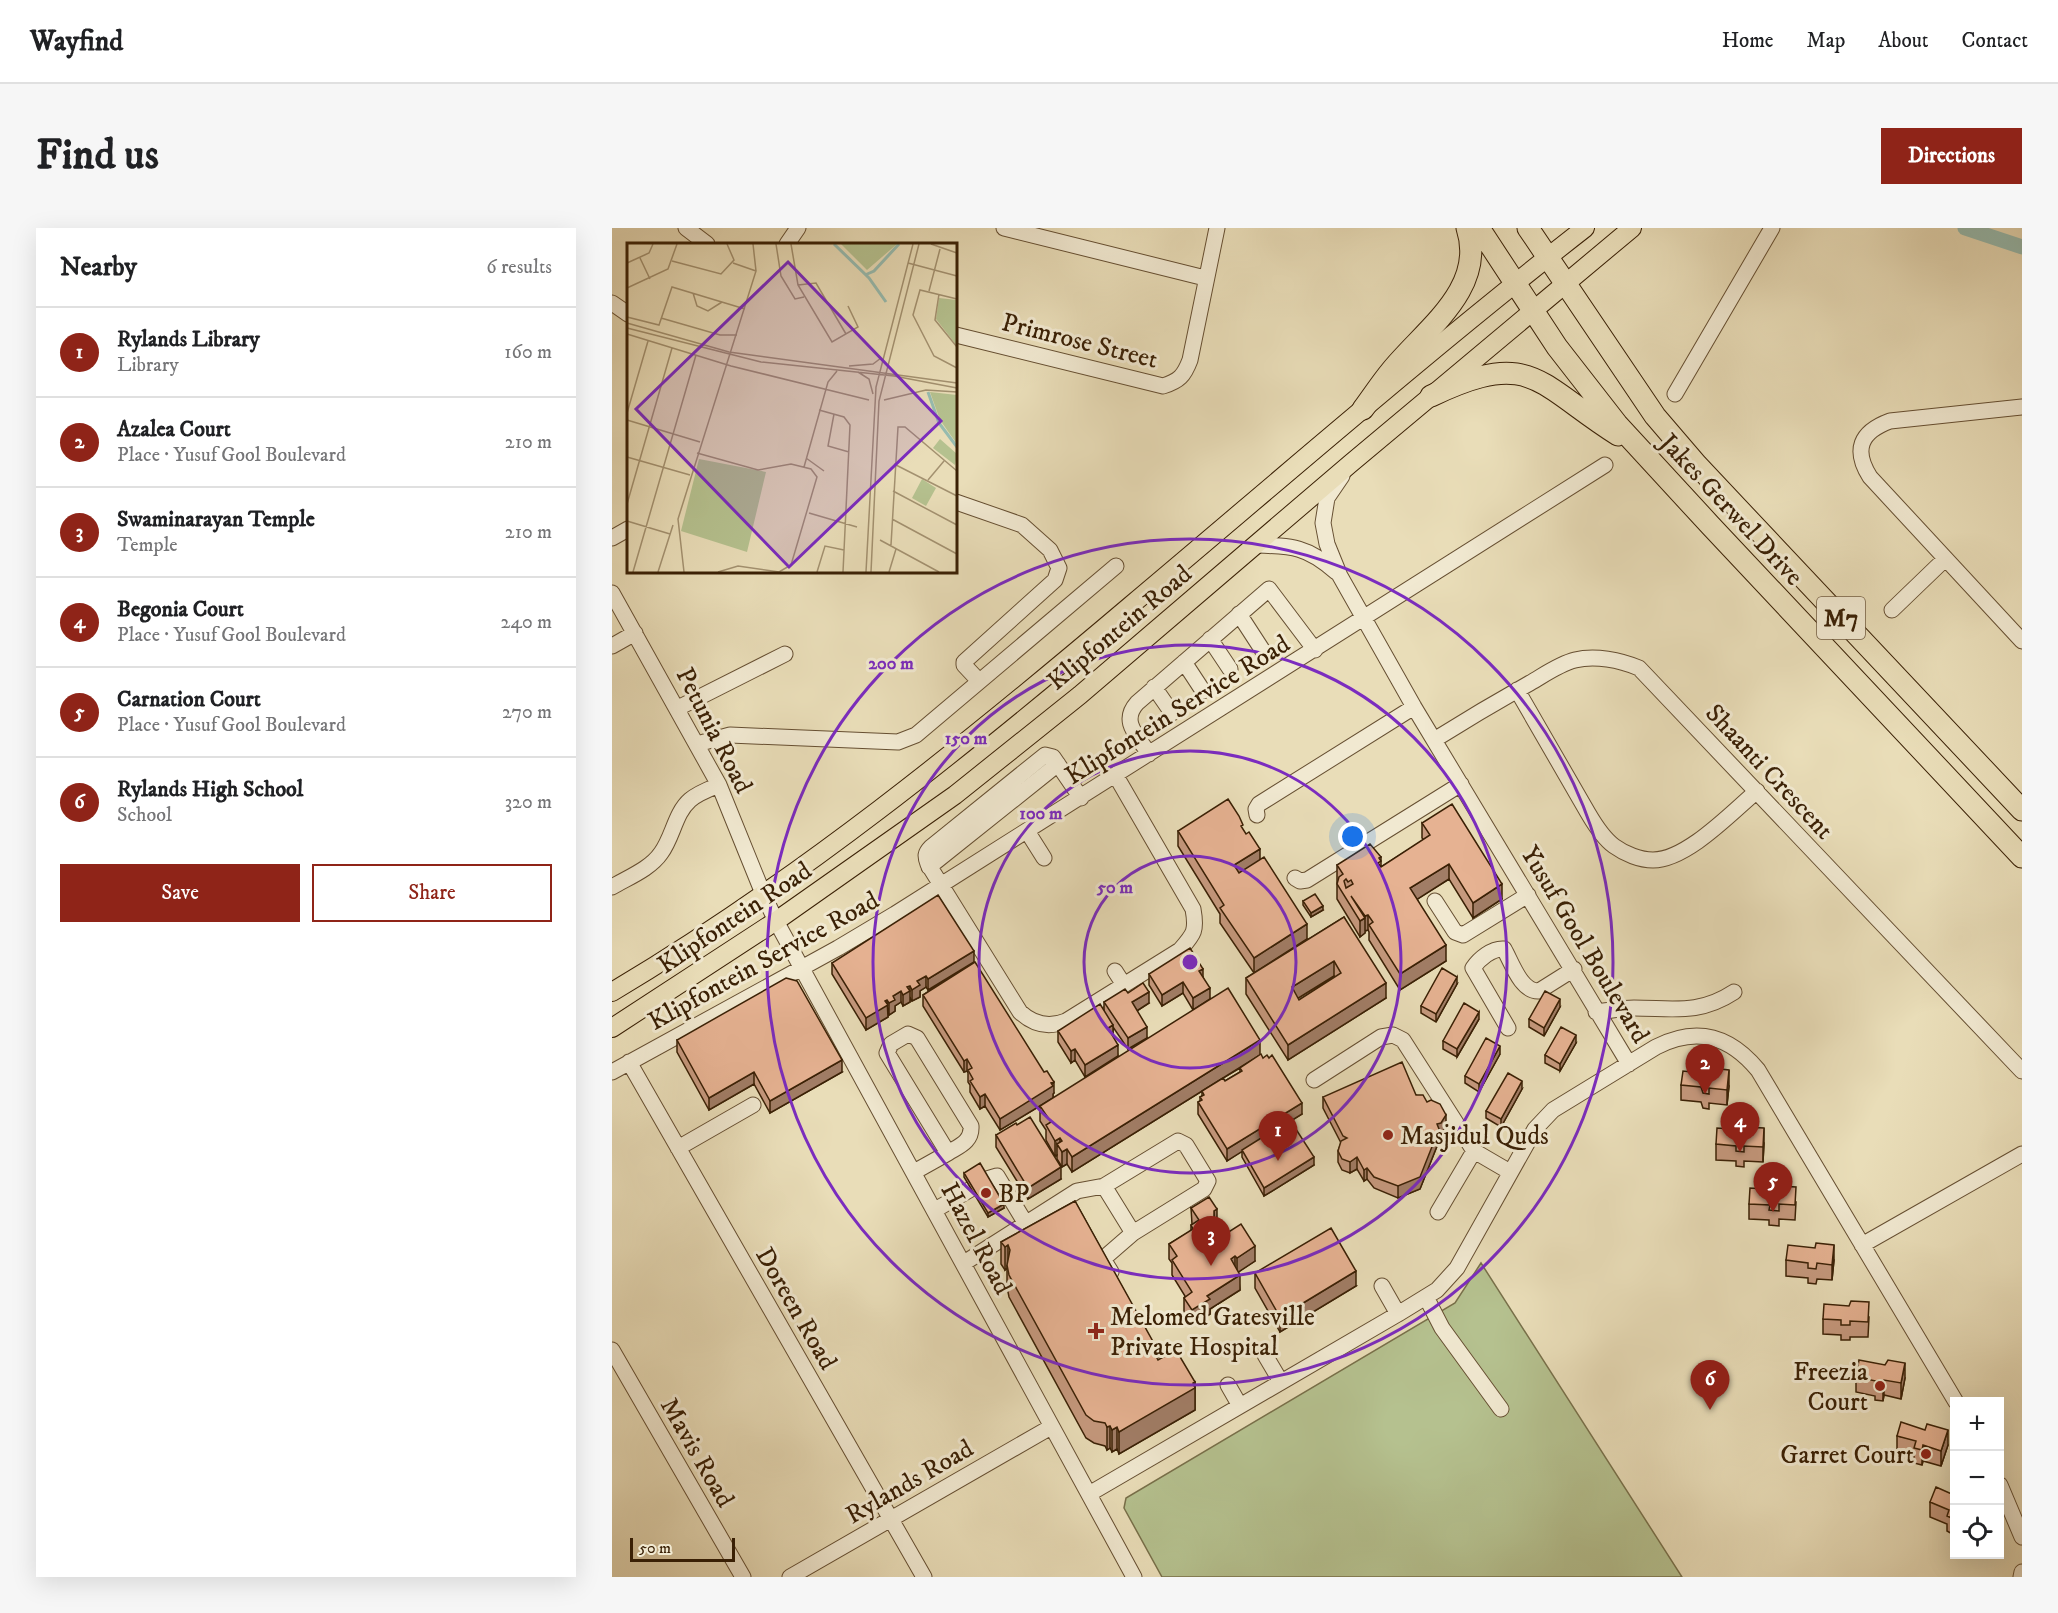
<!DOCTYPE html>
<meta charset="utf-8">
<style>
body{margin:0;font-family:"IM FELL DW Pica",serif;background:#f6f6f6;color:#202124}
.controls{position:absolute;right:18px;bottom:18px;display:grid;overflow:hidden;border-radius:0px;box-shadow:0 6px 24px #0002}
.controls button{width:54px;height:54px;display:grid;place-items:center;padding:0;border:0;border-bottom:2px solid #e0e0e0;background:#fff;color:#202124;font:30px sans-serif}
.scale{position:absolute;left:18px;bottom:15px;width:105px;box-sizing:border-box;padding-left:6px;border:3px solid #3a2005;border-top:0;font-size:16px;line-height:21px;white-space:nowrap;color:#3a2005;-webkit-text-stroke:4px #f1e9d1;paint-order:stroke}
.you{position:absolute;left:741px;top:609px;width:21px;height:21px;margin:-15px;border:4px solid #fff;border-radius:50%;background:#1a73e8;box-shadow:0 0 0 9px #1a73e833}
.badge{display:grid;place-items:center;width:39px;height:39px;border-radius:50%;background:#8f2418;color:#fff;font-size:20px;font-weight:700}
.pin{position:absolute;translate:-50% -50px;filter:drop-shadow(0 2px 3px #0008)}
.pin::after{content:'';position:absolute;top:32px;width:21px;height:18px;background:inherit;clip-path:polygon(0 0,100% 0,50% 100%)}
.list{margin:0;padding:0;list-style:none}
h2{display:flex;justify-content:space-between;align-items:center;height:78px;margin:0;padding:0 24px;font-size:26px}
h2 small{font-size:20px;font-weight:400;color:#757577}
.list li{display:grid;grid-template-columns:39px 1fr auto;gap:18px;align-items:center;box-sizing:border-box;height:90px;padding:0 24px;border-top:2px solid #e0e0e0}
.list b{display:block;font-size:22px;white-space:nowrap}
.list p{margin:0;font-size:20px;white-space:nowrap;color:#757577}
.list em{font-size:20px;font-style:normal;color:#757577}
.actions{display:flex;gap:12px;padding:18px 24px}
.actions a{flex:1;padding:14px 0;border:2px solid #8f2418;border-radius:0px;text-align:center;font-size:21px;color:#8f2418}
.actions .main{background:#8f2418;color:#fff}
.icon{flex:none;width:33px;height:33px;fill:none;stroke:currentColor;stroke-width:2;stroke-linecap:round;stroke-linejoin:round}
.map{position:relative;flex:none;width:1410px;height:1349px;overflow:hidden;border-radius:0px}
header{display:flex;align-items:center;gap:36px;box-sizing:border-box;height:84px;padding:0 30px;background:#fff;border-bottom:2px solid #e0e0e0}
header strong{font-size:28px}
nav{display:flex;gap:33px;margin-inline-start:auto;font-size:21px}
.intro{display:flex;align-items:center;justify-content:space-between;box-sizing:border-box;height:144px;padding:0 36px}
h1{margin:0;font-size:42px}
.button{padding:15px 27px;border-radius:0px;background:#8f2418;color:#fff;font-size:21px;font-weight:700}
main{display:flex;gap:36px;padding:0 36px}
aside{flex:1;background:#fff;border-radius:0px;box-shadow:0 6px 24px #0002}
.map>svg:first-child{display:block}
.green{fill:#b5c18f;stroke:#78704a;stroke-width:1.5}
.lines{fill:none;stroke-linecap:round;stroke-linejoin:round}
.canal{stroke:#97bcb0;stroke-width:15}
.minor-casing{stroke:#664f32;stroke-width:17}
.major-casing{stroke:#3a2005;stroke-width:20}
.highway-casing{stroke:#3a2005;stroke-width:23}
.minor{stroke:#f1e9d1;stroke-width:15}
.major{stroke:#e9ddb8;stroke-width:18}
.highway{stroke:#e9ddb8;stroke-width:21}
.wall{fill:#c6997e;stroke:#3a2005;stroke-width:1.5;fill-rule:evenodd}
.shaded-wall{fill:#a17d66;stroke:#3a2005;stroke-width:1.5}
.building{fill:#e6b292;stroke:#3a2005;stroke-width:1.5;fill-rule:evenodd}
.ring{fill:none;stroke:#7b2cbf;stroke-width:3}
.poi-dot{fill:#8f2418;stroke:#f1e9d1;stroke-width:2}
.labels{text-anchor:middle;stroke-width:6;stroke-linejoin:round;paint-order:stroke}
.shield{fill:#f1e9d1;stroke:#715c42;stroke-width:1.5}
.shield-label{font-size:24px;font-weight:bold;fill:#3a2005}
.street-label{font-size:26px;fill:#3a2005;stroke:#f1e9d1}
.poi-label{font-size:26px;fill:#3a2005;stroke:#f1e9d1;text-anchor:start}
.inset-river{fill:none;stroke:#97bcb0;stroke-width:3}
.inset-road{fill:none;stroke:#a39170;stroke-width:1.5}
.view{fill:#7b2cbf;fill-opacity:0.15;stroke:#7b2cbf;stroke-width:3}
.inset-edge{fill:none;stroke:#3a2005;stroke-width:3}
.centre{fill:#7b2cbf;stroke:#f1e9d1;stroke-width:3}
.ring-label{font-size:18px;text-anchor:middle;font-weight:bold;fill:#7b2cbf;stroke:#f1e9d1;stroke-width:6;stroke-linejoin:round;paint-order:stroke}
</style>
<header>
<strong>Wayfind</strong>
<nav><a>Home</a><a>Map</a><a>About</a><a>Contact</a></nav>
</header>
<div class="intro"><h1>Find us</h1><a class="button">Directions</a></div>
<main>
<aside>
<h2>Nearby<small>6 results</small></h2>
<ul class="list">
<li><span class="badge">1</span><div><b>Rylands Library</b><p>Library</p></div><em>160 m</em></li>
<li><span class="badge">2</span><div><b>Azalea Court</b><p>Place · Yusuf Gool Boulevard</p></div><em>210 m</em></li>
<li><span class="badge">3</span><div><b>Swaminarayan Temple</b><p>Temple</p></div><em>210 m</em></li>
<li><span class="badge">4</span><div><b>Begonia Court</b><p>Place · Yusuf Gool Boulevard</p></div><em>240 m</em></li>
<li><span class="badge">5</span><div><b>Carnation Court</b><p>Place · Yusuf Gool Boulevard</p></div><em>270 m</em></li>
<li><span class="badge">6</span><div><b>Rylands High School</b><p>School</p></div><em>320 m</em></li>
</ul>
<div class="actions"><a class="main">Save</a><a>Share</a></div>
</aside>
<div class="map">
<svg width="1410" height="1349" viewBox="0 0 1410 1349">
<rect width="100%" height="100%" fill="#e9ddb8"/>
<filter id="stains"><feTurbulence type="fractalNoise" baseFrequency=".00333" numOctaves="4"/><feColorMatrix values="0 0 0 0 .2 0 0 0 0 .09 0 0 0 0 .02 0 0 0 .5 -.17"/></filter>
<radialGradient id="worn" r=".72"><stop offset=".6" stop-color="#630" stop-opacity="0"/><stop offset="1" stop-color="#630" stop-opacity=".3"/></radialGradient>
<path class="green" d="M869 1035 1070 1349H550L512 1280 514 1270 843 1075Z"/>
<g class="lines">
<path class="canal" d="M1353 0 1410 19"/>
<g class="minor-casing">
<path id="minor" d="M74 0 95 16
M392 0 593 50
M175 16 186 0
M0 75 16 86
M344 107 551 158C567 153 572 148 578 132L605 0
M1063 166 1160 0
M1410 179 1278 193C1248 204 1241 222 1258 249L1410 413
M730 248 715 270 711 295 715 316 728 348 802 479 1017 836
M344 274 410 297 438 322 447 340 443 352 352 434V437L367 453
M0 310 16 301
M642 317C680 318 695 318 724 344
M0 365 107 557 152 668 164 693 522 1349
M1280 382 1333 331
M627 386 651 423
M598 411 618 441
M0 418 23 405
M572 434 591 463
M542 459 560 485
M905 462 976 585C983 597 991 610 1002 618 1013 626 1028 632 1041 632 1075 632 1120 584 1145 563
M66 480 173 426
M822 512C854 492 886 473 918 455 932 447 947 436 963 432 983 427 1008 432 1027 440L1410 843
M85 516 118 507 286 514 304 507 504 338
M537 526C526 508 508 494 525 475L657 361 703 422
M469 570 441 529 433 527 319 619C313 625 313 628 316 636L408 784C422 797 437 800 454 793L568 722C582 706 585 703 581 681L504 548
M645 587 644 581 647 576 802 479
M415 603 432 630
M317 639 446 536
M683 650 688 653 695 652 849 556
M0 659C17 649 38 641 49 625 61 609 63 585 78 572 86 565 97 561 107 557
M823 673 843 704 851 707 916 667
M503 743 512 757
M984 784C996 783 1009 780 1022 780 1061 780 1087 787 1122 764
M896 800 861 740C867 731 880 720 892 721 900 735 909 764 927 763L962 741
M296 806 305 810 359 898C360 914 347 918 336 925L275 825 279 816Z
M17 834 312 1349
M0 844 226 720 283 686 993 237
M702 852 769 809 781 807 791 812 862 923 826 984
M66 920 141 877
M862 923 898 944
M302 944 336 925
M375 951 385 948 414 996
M323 982 359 961
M1250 1017 1410 926
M352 1035 465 963 492 958 566 913 574 917 596 953 592 961 521 1005 492 958
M499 1044 491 1031 521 1005
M770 1058 786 1086
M814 1069 830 1100 889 1181
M0 1122 131 1349
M653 1127 669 1154
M616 1157 628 1178
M1388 1257 1410 1309
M477 1266 786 1086 825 1062 845 1040 923 901 941 882 1044 819C1085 798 1118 808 1146 842L1344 1174
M178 1349 439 1199
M1409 1349 1410 1344"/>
</g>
<g class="major-casing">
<path id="major" d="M0 764C185 654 354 517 518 378 669 251 818 121 973 0
M0 800 164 693 343 567 468 467 738 236 1020 0"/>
</g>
<g class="highway-casing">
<path id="highway" d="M867 0 945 119 1005 196 1098 297 1410 629
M916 0 1043 188 1085 237 1410 582
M819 168C920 120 924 155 1006 207
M751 181C760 169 769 155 779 143 812 102 875 61 855 0"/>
</g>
<use href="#minor" class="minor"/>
<use href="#major" class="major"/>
<use href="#highway" class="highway"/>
</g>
<path class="wall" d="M810 595 890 671 861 690 837 651 805 671 834 733 788 762 757 712V704L756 702 753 703V705L748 709 725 671V637L769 629V639L812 612 810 610Z
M631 602 648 632 695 711 642 745 608 695V686L566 618V603Z
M691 673 711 682 699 689 691 677Z
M732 689 774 770 676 832 634 766V750ZM722 748 723 749 687 772 686 770Z
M362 734 442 865 441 866V870L388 902 373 878 368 881 358 864V857L356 854V845L355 843 352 844 311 778V767L362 735 316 762 314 759 308 763V769L300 773 298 769V774L291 778 289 774 283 778V783L277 787 276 784V789L254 802 220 746V735Z
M537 746 591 749 598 771 581 782 571 765 550 778 537 757Z
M845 756 824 794 809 785V778Z
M516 765 537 775 525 783 535 810 516 821 501 799V808L506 828 473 849 463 832 459 835 446 814V803L492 783V774Z
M948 779 932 808 917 799V791Z
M867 791 845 829 831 821V813Z
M65 812 230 844 158 885 142 856 97 882 65 824Z
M964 815 948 843 933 835V827Z
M888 826 867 864 853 855V848Z
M648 827 690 886 678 893 702 937 652 968 630 929V923L615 933 586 886V874L588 873V869L590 868V863L460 944 455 936 450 939 445 931V927L443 928 434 912V902L428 893V878ZM628 840V844L613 853 611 850Z
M1069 857 1117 858 1115 877 1097 875V881L1091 880 1089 874 1069 872Z
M910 861 889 899 874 890V883Z
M804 867 815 874 834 898 829 907H827V913L808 961 786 970 762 960 755 951 752 953 745 941 738 945 730 942 726 934V923L729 915 711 880V869Z
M384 907 449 951 416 971 384 919Z
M1152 915 1151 934 1132 933V939L1124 938V933L1104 932V916Z
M352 945 392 980 376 989 352 949Z
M463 973 549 1130 583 1154V1182L507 1226 505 1221 500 1224 498 1220 495 1222 493 1218 482 1215 474 1210 397 1069 395 1059V1040L393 1042 389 1036V1014Z
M1184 974 1183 992 1167 991V998L1157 997V992L1137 991V976Z
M579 980 605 996 612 1007 643 1033 626 1044 628 1062 598 1081V1086L580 1098 572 1085V1070L573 1068 560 1047V1035L557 1031V1016L579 1003V997L580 996Z
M1174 1032H1222L1220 1052 1205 1051 1204 1056 1196 1055V1050L1174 1048Z
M643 1045 744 1058 668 1104 643 1060Z
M1257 1089 1256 1109H1238V1112H1229V1107L1211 1106V1091Z
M1244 1149 1293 1150 1289 1171 1272 1167 1271 1173 1263 1172V1168L1244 1164Z
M1285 1208 1336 1217 1329 1238 1311 1233 1310 1237 1302 1235V1228L1285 1223Z
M1342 1267V1307L1335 1303V1296L1318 1289V1274Z"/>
<path class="shaded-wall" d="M648 621V636L622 652V637Z
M837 636V651L798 676V660Z
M890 656V671L861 690V675Z
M711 678V682L699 689V685Z
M756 687V702L753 703V688Z
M753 690V705L748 709V693Z
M695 696V711L642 745V730Z
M834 717V733L788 762V746Z
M362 723V734L316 762V751Z
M722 733V748L680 774V759Z
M591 741V752L587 743Z
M314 748V759L308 763V769L300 773V762L305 753Z
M845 749V756L824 794V786Z
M571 754V765L550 778V767Z
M774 755V770L676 832V817Z
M298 758V774L291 778V767L295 759Z
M598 760V771L581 782V770Z
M289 763V774L283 778V783L277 787V775L281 768Z
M537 764V775L520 786V774Z
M948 771V779L932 808V800Z
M275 772 276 789 254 802V790Z
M867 784V791L845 829V821Z
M501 797V809L496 800Z
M535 799V810L516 821V810Z
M964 807V815L948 843V836Z
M648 812V827L460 944V929Z
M506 817V828L473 849V837Z
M888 818V826L867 864V856Z
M463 821V832L459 835V823Z
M355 831V843L352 844V833Z
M230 832V844L158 885V873Z
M1117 842V858L1115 877V862Z
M142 844V856L97 882V870Z
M910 853V861L889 899V891Z
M442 854V865L441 866V870L388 902V891Z
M373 866V878L368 881V869Z
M690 875V886L615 933V921Z
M834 887V898L829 907H827V913L808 961 786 970V958L825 896Z
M1152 900V915L1151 934V919Z
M448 910V920L445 916V927L443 928V913Z
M455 921V936L450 939V924Z
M702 929V937L652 968V960Z
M745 929V941L738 945V934Z
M449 939V951L416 971V960Z
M755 940V951L752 953V942Z
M392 976V980L376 989V985Z
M605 981V996L602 998V983Z
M396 1017V1040L395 1037V1040L393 1042V1019Z
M1222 1017V1032L1220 1052V1037Z
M643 1018V1033L625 1045V1030Z
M623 1028V1043L619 1031Z
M744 1043V1058L668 1104V1089Z
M628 1047V1062L598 1081V1086L580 1098V1082L595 1068Z
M1293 1135V1150L1289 1171V1155Z
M1272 1152V1167L1271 1173V1158Z
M583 1154V1182L507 1226V1204Z
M498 1198V1220L495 1222V1199Z
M505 1199V1221L500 1224V1202Z
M1336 1202V1217L1329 1238V1223Z
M1311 1217V1233L1310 1237V1222Z"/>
<path class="building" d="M616 571 627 588 631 597 629 598 634 606 637 604 648 621 622 637 627 645 652 629 695 696 642 730 608 680 612 677 566 603Z
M840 576 890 656 861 675 837 636 798 660 834 717 788 746 757 697 761 694 756 687 753 688 739 668 753 690 748 693 725 656 727 649 731 646 725 637 758 616 769 629 767 630 769 633 766 635 769 639 818 607 810 595ZM734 651 736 654 739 652 741 656 734 660 732 653Z
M703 666 711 678 699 685 691 673Z
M326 667 362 723 316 751 314 748 305 753 308 757 300 762 298 758 295 759 298 763 291 767 289 763 281 768 283 772 277 775 275 772 273 773 276 777 254 790 220 735Z
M732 689 774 755 676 817 634 750ZM722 733 729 745 687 772 680 759Z
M578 720 591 741 587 743 598 760 581 770 571 754 550 767 537 746Z
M363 734 432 844 435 843 442 854 439 855 441 858 388 891 373 866 368 869 358 853 361 851 356 842 360 840 355 831 352 833 311 767Z
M830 740 845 749 824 786 809 778Z
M174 750 185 753 230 832 158 873 142 844 97 870 65 812Z
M531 755 537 764 520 774 535 799 516 810 492 774 513 761 516 765Z
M616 760 648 812 460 929 455 921 450 924 445 916 450 913 448 910 443 913 434 897 439 894 428 878Z
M933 763 948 771 932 800 917 791Z
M852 775 867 784 845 821 831 813Z
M488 776 501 797 496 800 506 817 473 837 463 821 459 823 446 803Z
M949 799 964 807 948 836 933 827Z
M874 810 888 818 867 856 853 848Z
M649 826 651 830 655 827 657 830 660 827 690 875 615 921 586 874 590 872 588 869 592 867 590 863 611 850 613 853 630 843 628 840Z
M790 834 804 867H811L815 874 819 872 828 876 834 887 829 895 825 896 827 901 808 949 786 958 762 949 755 940 752 942 745 929 738 934 730 931 726 923 729 913 735 910 731 908 711 869Z
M1099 840 1117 842 1115 862 1097 860V866L1091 865 1089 859 1069 857 1071 843 1098 846Z
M896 845 910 853 889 891 874 883Z
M418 889 449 939 416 960 384 907 404 895 405 897Z
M678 892 702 929 652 960 630 922Z
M1132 899 1152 900 1151 919 1132 918V924L1124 923V918L1104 916 1105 900 1132 902Z
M368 935 392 976 376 985 352 945Z
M1168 958 1184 959 1183 977 1167 976V983L1157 982 1158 977 1137 976 1138 960 1168 962Z
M597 969 605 981 602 983V991L612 1007 629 996 643 1018 625 1030 623 1028 619 1031 628 1047 595 1068 598 1071 580 1082 572 1070 580 1064 560 1032 565 1028 557 1016 581 1001 579 997 587 992 579 980Z
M463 973 549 1128 545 1130 546 1132 564 1122 583 1154 581 1155 583 1160 507 1204 505 1199 500 1202 498 1198 495 1199 493 1195 482 1193 474 1187 397 1047 395 1037 398 1022 396 1017 393 1019 389 1014Z
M719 1000 744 1043 668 1089 643 1045Z
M1204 1015 1222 1017 1220 1037 1205 1035 1204 1041 1196 1040V1035L1174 1032 1176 1017 1203 1020Z
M1239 1073 1257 1074 1256 1094 1238 1093V1097H1229V1092L1211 1091 1212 1076 1237 1078Z
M1247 1132 1273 1137 1276 1132 1293 1135 1289 1155 1272 1152 1271 1158 1263 1157 1264 1153 1244 1149Z
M1289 1194 1313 1202 1315 1196 1336 1202 1329 1223 1311 1217 1310 1222 1302 1220 1304 1213 1285 1208Z
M1324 1259 1342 1267V1291L1335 1288 1337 1282 1318 1274Z"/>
<g class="ring">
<circle cx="578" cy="734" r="106"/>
<circle cx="578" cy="734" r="211"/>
<circle cx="578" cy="734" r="317"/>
<circle cx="578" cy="734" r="423"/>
</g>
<g class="poi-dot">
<circle cx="776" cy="907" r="6"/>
<circle cx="374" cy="965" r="6"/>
<path d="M481 1094h6v6h6v6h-6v6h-6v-6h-6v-6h6z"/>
<circle cx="1268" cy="1158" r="6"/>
<circle cx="1314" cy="1226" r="6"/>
</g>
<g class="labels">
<rect class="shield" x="1205" y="369" width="48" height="42" rx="4.5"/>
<g class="shield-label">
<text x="1229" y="398">M7</text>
</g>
<g class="street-label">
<text transform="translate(468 112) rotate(14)" y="9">Primrose Street</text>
<text transform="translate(1120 281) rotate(47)" y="9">Jakes Gerwel Drive</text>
<text transform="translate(507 399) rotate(-40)" y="9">Klipfontein Road</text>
<text transform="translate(565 481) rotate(-32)" y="9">Klipfontein Service Road</text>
<text transform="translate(103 502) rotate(63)" y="9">Petunia Road</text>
<text transform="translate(1158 543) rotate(47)" y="9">Shaanti Crescent</text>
<text transform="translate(122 689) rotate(-34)" y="9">Klipfontein Road</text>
<text transform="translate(974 716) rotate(59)" y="9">Yusuf Gool Boulevard</text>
<text transform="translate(151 732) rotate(-29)" y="9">Klipfontein Service Road</text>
<text transform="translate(365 1010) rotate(62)" y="9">Hazel Road</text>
<text transform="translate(185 1080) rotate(60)" y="9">Doreen Road</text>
<text transform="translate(86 1224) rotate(60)" y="9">Mavis Road</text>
<text transform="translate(297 1253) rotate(-30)" y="9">Rylands Road</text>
</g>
<g class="poi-label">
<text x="788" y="916">Masjidul Quds</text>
<text x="386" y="974">BP</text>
<text x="498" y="1097">Melomed Gatesville<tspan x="498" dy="30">Private Hospital</tspan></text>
<text x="1256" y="1152" text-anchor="end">Freezia<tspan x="1256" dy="30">Court</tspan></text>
<text x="1302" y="1235" text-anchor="end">Garret Court</text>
</g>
</g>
<g transform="translate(15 15)">
<rect width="330" height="330" fill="#e9ddb8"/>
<path d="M214 1H270L240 27ZM72 216 139 229 120 309 54 288Z" fill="#b5c18f"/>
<path d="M312 55 330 57V103L309 76ZM303 149 330 152V201L313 177ZM313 196 330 211 328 222 306 205ZM295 236 309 245 299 263 285 255Z" fill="#b5c18f"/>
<path class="inset-river" d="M207 1 242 35 259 59M238 32 247 28 272 1M301 149 312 180 330 204"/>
<path class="inset-road" d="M149 1 154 33 168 56 177 54M164 1 171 42 205 99 231 84 221 63M304 1 330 10M13 15 23 36M45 18 94 31 107 17 100 1M0 20 22 10 26 1M106 20 129 28M281 20 330 33M171 42 189 40 219 91M0 45 41 26 50 1M302 48 313 6M66 50 70 63 81 68 95 59M312 51 308 77 330 104M330 56 293 47 286 72 307 113 330 125M0 74 32 82 45 44 118 66M34 75 93 92H110M0 80 102 109 330 140M0 85 134 119 267 133 330 145M0 91 104 123 242 157M222 123 246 121 254 115M231 129 242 136 246 151M257 157 299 147 330 149M192 167 217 174 223 182 216 329M0 170 21 98M207 171 201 203 222 209M0 177 73 199M70 210 131 227 164 221 184 226 190 234 164 322 152 329 111 323 91 329M0 214 63 232M179 215 197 228M267 221 330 253M177 224 201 139 210 128M301 237 317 218M266 248 330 282M0 261 45 105M182 270 230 284M265 276 330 311M0 278 43 291M253 297 312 329M264 302 271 184H278L330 228M6 329 69 112M31 329 46 282M57 329 51 276 129 28 126 1M190 329 198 303 217 307M239 329 249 144 286 1M244 329 252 158 292 1M262 329 269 306"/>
<path class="view" d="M161 19 314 178 162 324 9 166Z"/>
<rect width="330" height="330" class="inset-edge"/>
</g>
<circle cx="578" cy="734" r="9" class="centre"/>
<g class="ring-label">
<text x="279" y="441">200 m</text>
<text x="354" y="516">150 m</text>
<text x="429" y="591">100 m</text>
<text x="503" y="665">50 m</text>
</g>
<rect width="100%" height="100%" filter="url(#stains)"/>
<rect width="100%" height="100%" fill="url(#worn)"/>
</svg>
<div class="controls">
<button>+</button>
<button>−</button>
<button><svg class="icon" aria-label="locate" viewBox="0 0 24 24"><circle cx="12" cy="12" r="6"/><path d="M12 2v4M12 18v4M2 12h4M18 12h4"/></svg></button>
</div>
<div class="scale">50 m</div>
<div class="you"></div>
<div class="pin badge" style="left:666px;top:933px">1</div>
<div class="pin badge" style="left:1093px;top:866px">2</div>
<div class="pin badge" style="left:599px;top:1038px">3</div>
<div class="pin badge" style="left:1128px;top:924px">4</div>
<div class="pin badge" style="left:1161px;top:984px">5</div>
<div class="pin badge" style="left:1098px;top:1182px">6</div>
</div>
</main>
